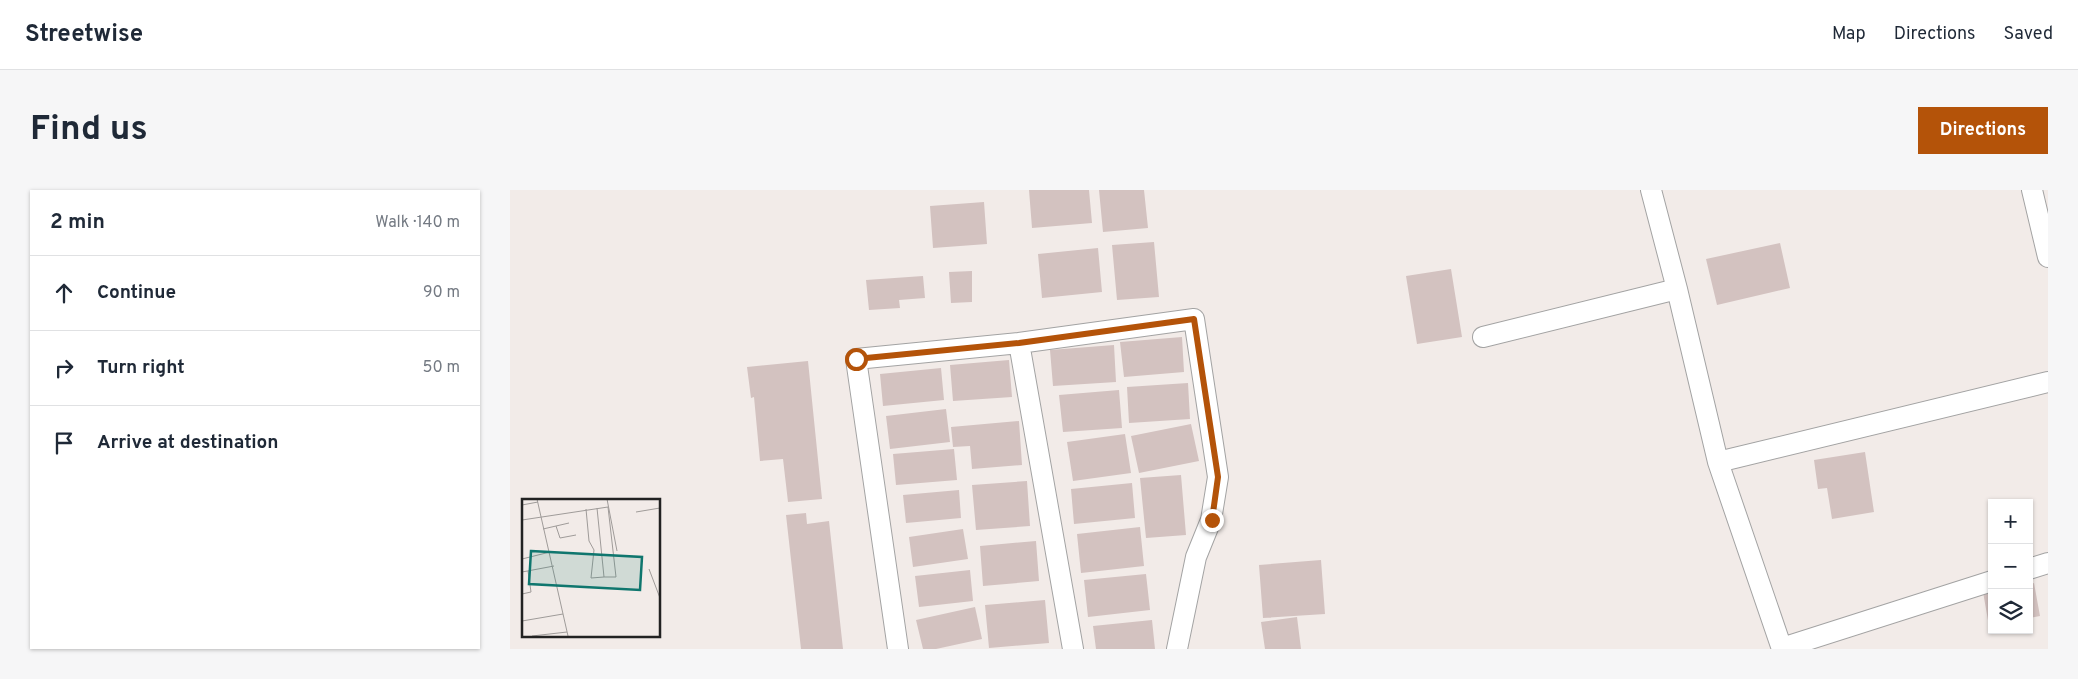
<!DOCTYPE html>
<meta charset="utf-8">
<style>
body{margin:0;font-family:Overpass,sans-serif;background:#f6f6f7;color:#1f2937}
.controls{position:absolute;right:15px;bottom:15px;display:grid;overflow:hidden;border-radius:0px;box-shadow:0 1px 4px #0004}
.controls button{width:45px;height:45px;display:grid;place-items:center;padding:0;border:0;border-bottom:1px solid #e0e1e3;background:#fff;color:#1f2937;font:25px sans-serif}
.stop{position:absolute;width:15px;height:15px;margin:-11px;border:4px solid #b45309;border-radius:50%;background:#fff}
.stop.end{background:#b45309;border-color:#fff;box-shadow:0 1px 5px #0008}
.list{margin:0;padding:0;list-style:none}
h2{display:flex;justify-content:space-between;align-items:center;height:65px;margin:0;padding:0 20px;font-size:21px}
h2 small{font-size:16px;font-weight:400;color:#747a83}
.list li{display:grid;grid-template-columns:32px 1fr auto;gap:15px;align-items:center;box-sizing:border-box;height:75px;padding:0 20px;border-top:1px solid #e0e1e3}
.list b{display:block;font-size:19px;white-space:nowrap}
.list em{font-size:16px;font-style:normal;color:#747a83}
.icon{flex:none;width:28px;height:28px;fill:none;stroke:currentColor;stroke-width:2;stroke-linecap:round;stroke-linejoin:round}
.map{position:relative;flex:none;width:1538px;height:459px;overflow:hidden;border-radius:0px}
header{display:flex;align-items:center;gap:30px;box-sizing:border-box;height:70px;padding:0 25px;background:#fff;border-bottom:1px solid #e0e1e3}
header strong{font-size:24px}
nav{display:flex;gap:28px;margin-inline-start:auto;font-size:18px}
.intro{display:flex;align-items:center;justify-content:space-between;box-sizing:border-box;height:120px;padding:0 30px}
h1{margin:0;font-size:35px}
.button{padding:12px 22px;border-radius:0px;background:#b45309;color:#fff;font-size:18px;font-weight:700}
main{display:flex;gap:30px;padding:0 30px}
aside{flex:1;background:#fff;border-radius:0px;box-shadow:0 1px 4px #0004}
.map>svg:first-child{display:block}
.building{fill:#d3c2c0}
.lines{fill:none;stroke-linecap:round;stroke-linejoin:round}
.minor-casing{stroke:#a3a3a3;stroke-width:22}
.minor{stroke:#fff;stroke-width:20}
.route{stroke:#b45309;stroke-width:6}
.inset-road{fill:none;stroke:#9f9b99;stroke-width:1}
.view{fill:#0f766e;fill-opacity:0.15;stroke:#0f766e;stroke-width:2.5}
.inset-edge{fill:none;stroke:#222;stroke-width:2.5}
</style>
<header>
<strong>Streetwise</strong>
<nav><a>Map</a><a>Directions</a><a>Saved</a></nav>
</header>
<div class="intro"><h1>Find us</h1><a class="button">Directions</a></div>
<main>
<aside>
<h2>2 min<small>Walk · 140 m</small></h2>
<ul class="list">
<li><svg class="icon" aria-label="ahead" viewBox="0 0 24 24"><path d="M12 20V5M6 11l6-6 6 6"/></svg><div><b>Continue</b></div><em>90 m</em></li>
<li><svg class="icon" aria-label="right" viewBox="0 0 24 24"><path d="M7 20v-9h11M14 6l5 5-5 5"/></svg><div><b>Turn right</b></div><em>50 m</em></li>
<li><svg class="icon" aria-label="arrive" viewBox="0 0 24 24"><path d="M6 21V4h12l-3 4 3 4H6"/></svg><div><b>Arrive at destination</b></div></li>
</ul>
</aside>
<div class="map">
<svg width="1538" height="459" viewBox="0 0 1538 459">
<rect width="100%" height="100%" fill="#f2ebe8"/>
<path class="building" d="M519 0H579L582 33 522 38Z
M589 0H634L638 38 593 42Z
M474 12 477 54 423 58 420 16Z
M644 52 649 107 607 110 602 55Z
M1270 53 1280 98 1207 115 1196 69Z
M588 58 592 102 532 108 528 64Z
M941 79 952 147 907 154 896 86Z
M462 81V112L441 113 439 82Z
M413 86 415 108 389 110 390 118 359 120 356 90Z
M672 147 674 182 614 187 610 152Z
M604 155 606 192 543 196 540 160Z
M499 170 502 207 443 211 440 175Z
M298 171 312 309 278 312 273 269 250 271 244 207 241 208 237 177Z
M431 178 434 210 373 216 370 184Z
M678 193 680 229 619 233 617 197Z
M609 200 612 238 553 242 549 205Z
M436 219 440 252 380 259 376 226Z
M509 231 512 275 462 279 460 256 443 257 441 237Z
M681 234 689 271 629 283 621 246Z
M615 244 621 283 563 291 557 252Z
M444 259 447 290 386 295 383 264Z
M1355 262 1364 322 1322 329 1317 298 1308 299 1304 270Z
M671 285 676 345 636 348 630 288Z
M517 291 520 336 466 340 462 295Z
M622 293 625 328 564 334 561 299Z
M449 300 451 328 396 333 393 305Z
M296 323 297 334 319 331 333 459H291L276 325Z
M630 337 634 376 571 383 567 344Z
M453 339 458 369 403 377 399 347Z
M526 351 529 391 473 396 470 356Z
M811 370 815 424 753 428 749 375Z
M460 380 463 411 409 417 405 386Z
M636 384 640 420 578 427 574 390Z
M1524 393 1530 426 1519 428V394Z
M1482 401V435L1479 436 1473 402Z
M535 410 539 453 479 458 475 415Z
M465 417 472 449 426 459H413L406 430Z
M787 427 791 459H755L751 432Z
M642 430 645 459H586L583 436Z"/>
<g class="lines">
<g class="minor-casing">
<path id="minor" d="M1141 0 1167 99 1208 272 1272 459
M1522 0 1538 67
M973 147 1167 99
M1208 272 1538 192
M1519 379 1538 373
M1272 458 1482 391
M388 459 346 169 509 153
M563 459 509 153 684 129 708 287 701 330 686 367 667 459"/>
</g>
<use href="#minor" class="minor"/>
</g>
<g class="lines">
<path class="route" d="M346 169 509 153 684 129 708 287 702 330"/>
</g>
<g transform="translate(12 309)">
<rect width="138" height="138" fill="#f2ebe8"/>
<path class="inset-road" d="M15 0 46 137M85 0 95 52M0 6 16 3M64 10 67 42 72 51 69 79 82 78 75 9M114 13 138 9M0 21 86 8 94 78H82M34 27 38 39 54 36M21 30 47 24M0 60 28 53M127 70 138 99M0 73 32 67M0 95 9 93 6 72M0 122 41 115M10 137 45 133"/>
<path class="view" d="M9 52 120 58 118 91 7 85Z"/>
<rect width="138" height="138" class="inset-edge"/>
</g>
</svg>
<div class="controls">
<button>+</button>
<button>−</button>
<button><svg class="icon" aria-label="layers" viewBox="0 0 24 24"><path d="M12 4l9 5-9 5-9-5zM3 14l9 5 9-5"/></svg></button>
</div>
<div class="stop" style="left:346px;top:169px"></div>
<div class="stop end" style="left:702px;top:330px"></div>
</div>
</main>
